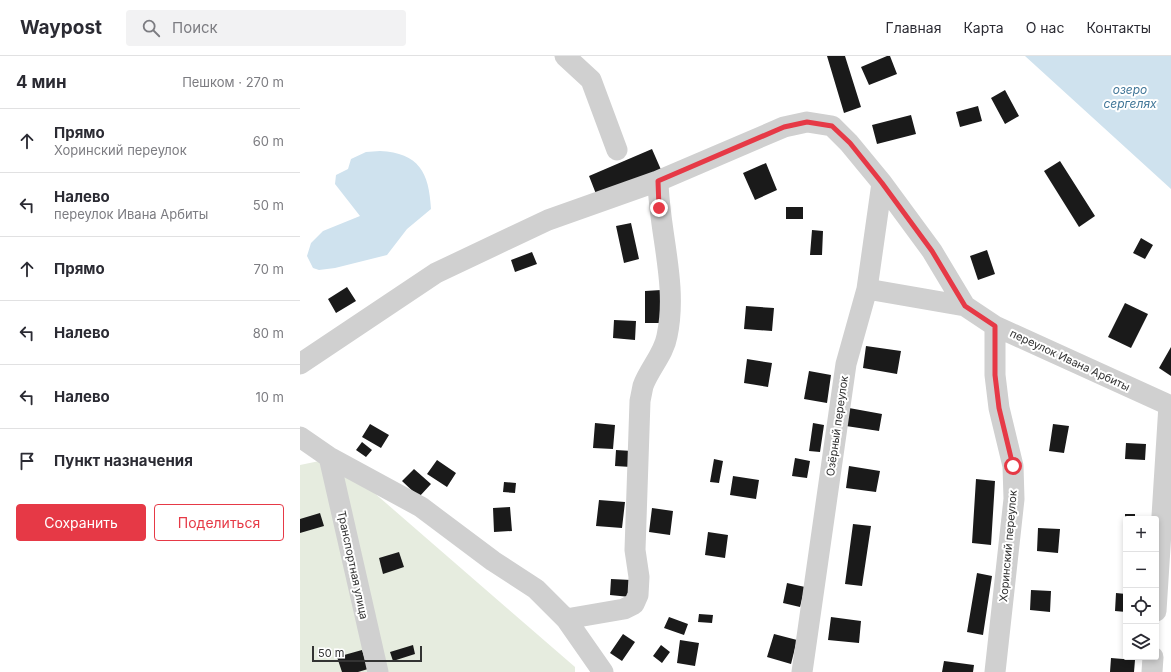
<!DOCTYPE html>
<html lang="ru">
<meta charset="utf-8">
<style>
body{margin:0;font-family:Inter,sans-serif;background:#f2f2f3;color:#2b2b33}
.controls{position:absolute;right:12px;bottom:12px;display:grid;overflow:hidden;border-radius:4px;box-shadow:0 2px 6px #0003}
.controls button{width:36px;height:36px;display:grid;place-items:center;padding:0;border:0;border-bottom:1px solid #e1e1e2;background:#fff;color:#2b2b33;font:20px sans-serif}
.scale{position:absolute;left:12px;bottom:10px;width:110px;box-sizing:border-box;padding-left:4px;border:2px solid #333;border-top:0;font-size:11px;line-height:14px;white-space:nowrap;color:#333;-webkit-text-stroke:3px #fff;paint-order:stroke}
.stop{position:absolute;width:12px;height:12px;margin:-9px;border:3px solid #e63946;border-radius:50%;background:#fff}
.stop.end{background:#e63946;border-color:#fff;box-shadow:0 1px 4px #0008}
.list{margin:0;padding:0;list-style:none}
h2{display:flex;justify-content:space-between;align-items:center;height:52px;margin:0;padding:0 16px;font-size:17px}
h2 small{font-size:13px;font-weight:400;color:#7c7c81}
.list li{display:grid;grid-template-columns:26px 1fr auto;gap:12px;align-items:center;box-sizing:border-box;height:64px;padding:0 16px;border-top:1px solid #e1e1e2}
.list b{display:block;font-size:15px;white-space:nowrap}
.list p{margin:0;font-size:13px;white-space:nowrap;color:#7c7c81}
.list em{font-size:13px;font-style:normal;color:#7c7c81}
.actions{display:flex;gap:8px;padding:12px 16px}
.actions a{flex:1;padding:9px 0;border:1px solid #e63946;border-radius:4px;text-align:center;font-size:14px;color:#e63946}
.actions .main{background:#e63946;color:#fff}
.icon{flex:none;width:22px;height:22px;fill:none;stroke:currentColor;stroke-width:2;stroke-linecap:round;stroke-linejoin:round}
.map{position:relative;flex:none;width:871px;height:616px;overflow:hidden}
header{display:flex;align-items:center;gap:24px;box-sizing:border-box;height:56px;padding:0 20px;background:#fff;border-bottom:1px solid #e1e1e2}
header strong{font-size:19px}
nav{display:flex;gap:22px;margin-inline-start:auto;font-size:14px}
.search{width:280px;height:36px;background:#f2f2f3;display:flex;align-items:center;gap:10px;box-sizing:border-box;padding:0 14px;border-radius:4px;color:#7c7c81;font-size:15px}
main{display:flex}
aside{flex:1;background:#fff}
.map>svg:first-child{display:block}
.green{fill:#e6ecdf}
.water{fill:#cfe2ee}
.building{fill:#1a1a1a}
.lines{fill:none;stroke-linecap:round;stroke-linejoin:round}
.minor{stroke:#d0d0d0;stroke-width:21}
.route{stroke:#e63946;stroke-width:5}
.labels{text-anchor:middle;stroke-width:4;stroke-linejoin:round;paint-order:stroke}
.street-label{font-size:11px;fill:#333;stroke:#fff}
.water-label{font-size:12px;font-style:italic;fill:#3f7597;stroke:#fff}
</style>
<header>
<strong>Waypost</strong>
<div class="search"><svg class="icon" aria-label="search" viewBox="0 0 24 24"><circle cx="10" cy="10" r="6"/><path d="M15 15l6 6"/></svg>Поиск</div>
<nav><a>Главная</a><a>Карта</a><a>О нас</a><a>Контакты</a></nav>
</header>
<main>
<aside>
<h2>4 мин<small>Пешком · 270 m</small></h2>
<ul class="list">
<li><svg class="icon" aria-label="ahead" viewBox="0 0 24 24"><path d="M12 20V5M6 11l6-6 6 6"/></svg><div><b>Прямо</b><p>Хоринский переулок</p></div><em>60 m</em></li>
<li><svg class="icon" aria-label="left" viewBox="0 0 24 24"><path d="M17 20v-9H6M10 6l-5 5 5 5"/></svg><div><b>Налево</b><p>переулок Ивана Арбиты</p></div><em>50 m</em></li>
<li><svg class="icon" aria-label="ahead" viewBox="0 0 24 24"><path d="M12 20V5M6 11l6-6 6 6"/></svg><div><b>Прямо</b></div><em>70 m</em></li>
<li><svg class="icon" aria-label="left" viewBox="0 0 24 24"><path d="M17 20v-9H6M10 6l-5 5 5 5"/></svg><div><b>Налево</b></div><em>80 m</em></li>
<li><svg class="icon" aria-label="left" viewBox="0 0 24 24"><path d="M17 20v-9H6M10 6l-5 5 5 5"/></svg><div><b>Налево</b></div><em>10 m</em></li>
<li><svg class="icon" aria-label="arrive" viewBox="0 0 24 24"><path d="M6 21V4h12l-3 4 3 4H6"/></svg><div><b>Пункт назначения</b></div></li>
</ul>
<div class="actions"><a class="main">Сохранить</a><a>Поделиться</a></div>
</aside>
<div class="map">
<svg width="871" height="616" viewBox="0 0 871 616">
<rect width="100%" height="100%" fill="#fff"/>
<path class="green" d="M34 402 275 611V616H0V409Z"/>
<path class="water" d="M725 0H871V133Z
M80 95C119 97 129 116 131 153L107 173 87 199 35 212 19 214 13 212 7 200 11 187 23 175 60 160 35 128 36 119 48 113 51 103 66 96Z"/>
<path class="building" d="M527 0H545L561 51 544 57Z
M587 0H590L597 18 569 29 561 11Z
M705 34 719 60 705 68 691 42Z
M678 50 682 65 660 71 656 56Z
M611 59 616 78 577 88 572 69Z
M352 93 362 116 298 143 289 120Z
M760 105 795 160 779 171 744 115Z
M466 107 477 134 455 144 443 117Z
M486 151H503V163H486Z
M331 167 339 203 324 207 316 170Z
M512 174 523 175 522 199H510Z
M841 182 853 189 845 203 833 197Z
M687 194 695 218 678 224 670 200Z
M232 196 237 208 215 216 211 204Z
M47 231 56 245 36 257 28 243Z
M361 234 362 267H345V235Z
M825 247 848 258 831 292 808 281Z
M446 250 474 252 472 275 444 273Z
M314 264 336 265 335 284 313 282Z
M566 290 601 295 597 318 563 312Z
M871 291V320L859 312Z
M447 303 472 307 468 331 444 327Z
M509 315 531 319 527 347 504 343Z
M549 352 582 358 579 375 546 370Z
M295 367 315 369 313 393 293 392Z
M513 367 524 369 520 396 509 395Z
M70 368 89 379 81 392 62 381Z
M753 368 769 370 764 397 749 395Z
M62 386 72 394 66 401 56 394Z
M826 387 846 388 845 404 825 403Z
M316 394 332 395 331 411 315 410Z
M495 402 510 405 507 422 492 420Z
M414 403 423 405 419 427 410 426Z
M137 404 156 417 147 431 127 418Z
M549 410 580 415 576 436 546 432Z
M114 413 131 428 119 441 102 425Z
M433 420 459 424 456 443 430 439Z
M676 423 695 425 691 489 672 487Z
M204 426 216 427 215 437 203 436Z
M299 444 325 446 322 472 296 470Z
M210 451 212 475 194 476 193 452Z
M352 452 373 455 370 479 349 476Z
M20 457 24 470 0 477V463Z
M825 458H835V463H825Z
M825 467H826V478H824Z
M553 468 571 470 562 530 545 528Z
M738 472 760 473 758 497 737 495Z
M408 476 428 479 425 502 405 499Z
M99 496 104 511 83 518 79 502Z
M677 517 692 520 683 579 667 576Z
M311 523 331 524 330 541 310 539Z
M487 527 505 531 500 551 483 547Z
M731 534 751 535 750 556 730 554Z
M816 537 826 538V556L815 555Z
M399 558 413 559 412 567 398 566Z
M369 561 388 568 384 579 364 572Z
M531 561 561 565 559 587 528 584Z
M323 578 335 586 322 605 310 597Z
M474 578 497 584 491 608 467 601Z
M380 584 399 587 395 610 377 607Z
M113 589 115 598 93 605 90 596Z
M361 589 370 596 362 607 353 600Z
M62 594 68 613 58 616H42L37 601Z
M811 602 835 604 834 616H810Z
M644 605 674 609 673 616H642Z"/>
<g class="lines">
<path class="minor" d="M265 0 291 24 317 94
M567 233 665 250
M695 270V319L699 352 713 410 714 443 695 616
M0 308 136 217 248 164 358 125 484 71 507 66 532 70 549 87 582 127 632 195 665 250 695 270 871 350
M0 381 29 401 121 451 193 505 236 533 266 563 303 616
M29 401 78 616
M856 555 869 349
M266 563 324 553 334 548 338 539 339 521 335 494 340 345C341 340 342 335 343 330 349 313 364 298 367 280 378 229 359 176 358 125
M502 616 546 308 567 233 582 127
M852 616 853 601"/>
</g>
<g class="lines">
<path class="route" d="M359 152 358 125 484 71 507 66 532 70 550 87 582 127 632 195 665 250 695 270V319L699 352 713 410"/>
</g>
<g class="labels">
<g class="street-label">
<text transform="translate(770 304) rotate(25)" y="4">переулок Ивана Арбиты</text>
<text transform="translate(537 370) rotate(-82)" y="4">Озёрный переулок</text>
<text transform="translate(708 490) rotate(-85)" y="4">Хоринский переулок</text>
<text transform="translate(53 509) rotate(78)" y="4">Транспортная улица</text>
</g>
<g class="water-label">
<text x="830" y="38">озеро<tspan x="830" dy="14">сергелях</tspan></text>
</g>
</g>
</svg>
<div class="controls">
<button>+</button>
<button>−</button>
<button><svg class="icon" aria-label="locate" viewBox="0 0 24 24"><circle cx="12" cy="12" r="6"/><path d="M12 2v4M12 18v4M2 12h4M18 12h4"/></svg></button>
<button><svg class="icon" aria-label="layers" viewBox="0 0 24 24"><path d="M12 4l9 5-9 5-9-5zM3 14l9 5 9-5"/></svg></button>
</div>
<div class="scale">50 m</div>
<div class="stop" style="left:713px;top:410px"></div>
<div class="stop end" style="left:359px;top:152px"></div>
</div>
</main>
